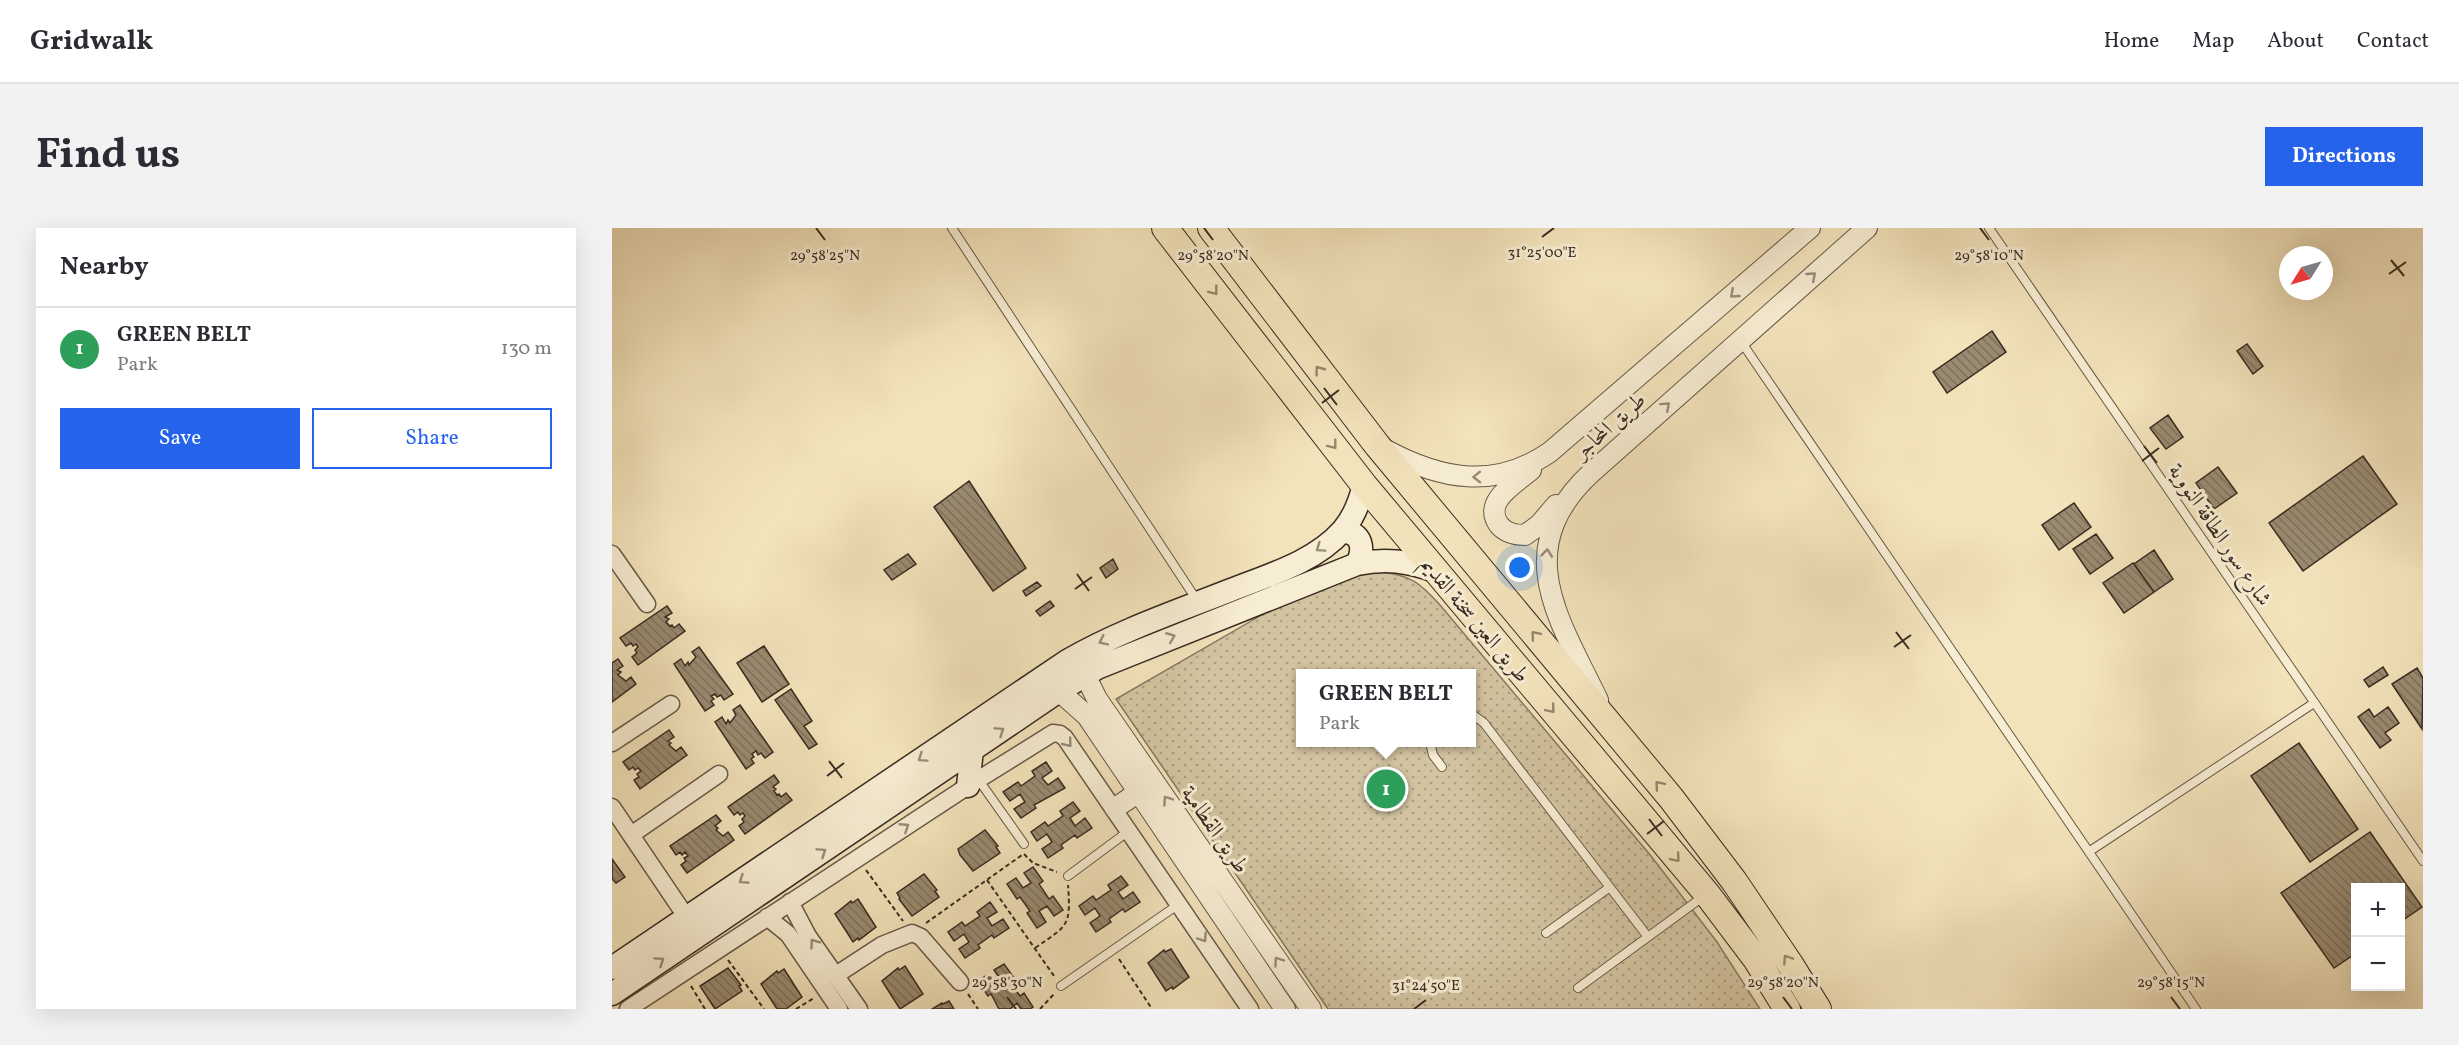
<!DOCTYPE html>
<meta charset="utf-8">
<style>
body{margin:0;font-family:Vollkorn,Amiri,serif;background:#f2f2f3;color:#2b2b33}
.controls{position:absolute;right:18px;bottom:18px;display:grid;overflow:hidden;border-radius:0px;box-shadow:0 6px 24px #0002}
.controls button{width:54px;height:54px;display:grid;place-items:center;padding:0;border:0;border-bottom:2px solid #e1e1e2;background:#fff;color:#2b2b33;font:30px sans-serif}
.compass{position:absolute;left:1667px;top:18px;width:54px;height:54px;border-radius:50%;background:#fff;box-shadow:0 6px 24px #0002;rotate:233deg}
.you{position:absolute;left:908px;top:340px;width:21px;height:21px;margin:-15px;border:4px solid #fff;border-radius:50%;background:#1a73e8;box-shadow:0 0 0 9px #1a73e833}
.badge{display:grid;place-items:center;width:39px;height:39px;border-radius:50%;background:#2563eb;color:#fff;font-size:20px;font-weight:700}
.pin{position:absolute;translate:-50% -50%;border:3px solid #fff;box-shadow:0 2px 6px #0006}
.popup{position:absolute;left:684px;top:441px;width:180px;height:78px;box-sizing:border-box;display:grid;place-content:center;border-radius:0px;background:#fff;filter:drop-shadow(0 2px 4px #0005);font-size:20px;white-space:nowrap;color:#7c7c81}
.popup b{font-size:22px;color:#2b2b33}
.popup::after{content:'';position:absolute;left:50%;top:100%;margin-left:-12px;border:12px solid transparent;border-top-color:#fff}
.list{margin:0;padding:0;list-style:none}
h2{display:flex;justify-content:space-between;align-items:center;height:78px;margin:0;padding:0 24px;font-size:26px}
h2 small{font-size:20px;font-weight:400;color:#7c7c81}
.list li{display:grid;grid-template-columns:39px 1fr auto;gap:18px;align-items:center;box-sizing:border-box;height:84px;padding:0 24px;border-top:2px solid #e1e1e2}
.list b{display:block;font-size:22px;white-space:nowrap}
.list p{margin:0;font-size:20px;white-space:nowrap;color:#7c7c81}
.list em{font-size:20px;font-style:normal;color:#7c7c81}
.actions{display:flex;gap:12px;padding:18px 24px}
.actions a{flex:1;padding:14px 0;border:2px solid #2563eb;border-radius:0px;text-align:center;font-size:21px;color:#2563eb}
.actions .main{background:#2563eb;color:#fff}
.map{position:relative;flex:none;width:1811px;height:781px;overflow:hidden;border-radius:0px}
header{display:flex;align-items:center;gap:36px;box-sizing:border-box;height:84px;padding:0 30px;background:#fff;border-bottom:2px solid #e1e1e2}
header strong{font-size:28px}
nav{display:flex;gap:33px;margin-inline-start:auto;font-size:21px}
.intro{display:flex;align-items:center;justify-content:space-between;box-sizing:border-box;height:144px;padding:0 36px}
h1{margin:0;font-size:42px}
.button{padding:15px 27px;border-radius:0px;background:#2563eb;color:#fff;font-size:21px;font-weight:700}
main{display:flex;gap:36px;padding:0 36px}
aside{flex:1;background:#fff;border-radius:0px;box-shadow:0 6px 24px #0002}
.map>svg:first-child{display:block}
.park{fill:url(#park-dots);stroke:#867861;stroke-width:1.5;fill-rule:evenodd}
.building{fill:url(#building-back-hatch);stroke:#382b21;stroke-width:1.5}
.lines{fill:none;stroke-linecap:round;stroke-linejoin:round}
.service-casing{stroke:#675948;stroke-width:10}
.minor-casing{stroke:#675948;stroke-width:19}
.tertiary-casing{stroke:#675948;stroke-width:22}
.secondary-casing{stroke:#382b21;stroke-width:25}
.primary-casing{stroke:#382b21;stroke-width:28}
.path{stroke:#382b21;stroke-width:2;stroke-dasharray:4.5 3;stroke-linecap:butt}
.service{stroke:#f7edd3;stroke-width:8}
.minor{stroke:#f7edd3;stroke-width:16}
.tertiary{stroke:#f7edd3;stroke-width:20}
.secondary{stroke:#f7edd3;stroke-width:22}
.primary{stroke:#f3e3bb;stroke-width:26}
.oneway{stroke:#988c7a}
.oneway2{stroke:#96876e}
.ticks{fill:none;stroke:#382b21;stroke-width:2}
.labels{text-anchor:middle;stroke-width:6;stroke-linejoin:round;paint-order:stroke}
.street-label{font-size:22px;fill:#382b21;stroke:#f7edd3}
.ticks-label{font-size:15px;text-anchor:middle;fill:#382b21;stroke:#f7edd3;stroke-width:6;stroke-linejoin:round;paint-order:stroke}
</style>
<header>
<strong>Gridwalk</strong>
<nav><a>Home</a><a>Map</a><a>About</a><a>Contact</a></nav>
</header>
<div class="intro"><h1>Find us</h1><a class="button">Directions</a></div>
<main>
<aside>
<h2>Nearby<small></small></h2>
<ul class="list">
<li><span class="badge" style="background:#2e9e5b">1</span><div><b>GREEN BELT</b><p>Park</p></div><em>130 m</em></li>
</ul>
<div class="actions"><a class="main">Save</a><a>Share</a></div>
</aside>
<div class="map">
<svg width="1811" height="781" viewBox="0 0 1811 781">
<defs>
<pattern id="park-dots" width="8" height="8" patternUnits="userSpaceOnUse" patternTransform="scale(1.5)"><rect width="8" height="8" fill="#d3c4a1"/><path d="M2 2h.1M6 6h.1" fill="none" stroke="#ac9f83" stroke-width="1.8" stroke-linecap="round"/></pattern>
<pattern id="building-back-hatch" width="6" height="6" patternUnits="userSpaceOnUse" patternTransform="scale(1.5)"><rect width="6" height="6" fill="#998b71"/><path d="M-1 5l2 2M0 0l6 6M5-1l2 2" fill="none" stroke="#7e725c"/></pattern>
</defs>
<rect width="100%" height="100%" fill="#f3e3bb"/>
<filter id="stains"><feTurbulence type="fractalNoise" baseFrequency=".00333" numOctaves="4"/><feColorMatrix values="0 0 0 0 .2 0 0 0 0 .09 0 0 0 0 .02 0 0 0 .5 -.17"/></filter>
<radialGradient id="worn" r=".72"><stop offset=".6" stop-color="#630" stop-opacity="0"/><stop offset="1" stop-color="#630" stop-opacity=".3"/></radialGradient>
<path class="park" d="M768 344C799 347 808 355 828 377L1039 628 1105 714 1148 781H716L504 471 712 351 743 345ZM688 446H860V514H688Z"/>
<path class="building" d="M1380 103 1394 124 1335 165 1321 144Z
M1635 116 1651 138 1641 146 1625 123Z
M1556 187 1571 209 1554 221 1538 200Z
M1751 228 1785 276 1691 343 1657 295Z
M1606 239 1625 265 1602 281 1584 255Z
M357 253 414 340 381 363 322 279Z
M1462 275 1479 299 1447 322 1430 297Z
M1484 306 1501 330 1478 346 1461 321Z
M1542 322 1561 351 1542 364 1522 336Z
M296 326 304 336 280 352 272 342Z
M501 331 506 341 494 350 488 340Z
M1521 335 1542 364 1512 385 1491 355Z
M425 354 429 358 414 368 411 363Z
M438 373 442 378 428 388 424 383Z
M55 378 60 385 53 389 57 391 54 394 58 398 60 397 62 400 67 396 73 403 26 437 20 429 25 425 23 422 26 419 24 416 21 418 19 415 14 418 8 410Z
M152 418 177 456 150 474 125 435Z
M87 419 121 466 112 472 109 467 105 469 103 466 99 468 102 471 99 473 102 477 93 483 62 436 69 431 73 438 76 434 77 437 84 429 80 424Z
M6 431 11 438 5 442 9 444 6 447 14 453 19 449 24 456 0 474V435Z
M1771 439 1776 447 1757 459 1752 452Z
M1805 440 1811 450 1810 501 1780 456Z
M179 461 200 493 192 498 205 516 197 521 163 472Z
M128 477 161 524 153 530 149 525 146 527 144 523 140 526 142 529 139 531 142 535 134 541 103 494 110 489 114 496 116 492 118 495 124 487 121 482Z
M1776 479 1787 495 1773 505 1779 512 1768 520 1746 489 1757 481 1762 489Z
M57 502 62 509 56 513 59 515 57 517 64 523 69 519 75 527 28 561 22 552 27 549 25 546 29 543 26 540 23 542 21 539 17 542 11 534Z
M1687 515 1746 601 1698 634 1639 548Z
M434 534 440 543 430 550 436 557 446 550 453 560 422 577 424 580 409 590 402 581 413 574 408 566 398 573 391 564 406 554 409 558 423 548 420 543Z
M162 547 167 554 161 559 164 561 162 563 165 567 167 566 169 569 174 565 180 572 133 606 127 598 132 594 130 591 133 588 131 585 128 587 126 584 122 587 116 579Z
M461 574 468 583 458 590 463 598 473 590 480 600 465 610 463 607 449 617 451 620 436 630 430 621 440 614 435 606 425 613 419 604 433 594 436 598 451 588 448 583Z
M104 587 109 593 103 598 106 600 104 602 111 608 116 604 122 612 75 645 69 637 74 633 72 630 76 628 73 624 70 627 68 624 64 627 58 618Z
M373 602 386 618 384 619 388 625 361 643 348 627 346 621Z
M1758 604 1810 679 1788 694V660H1744V725L1722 740 1669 665Z
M0 631 13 649 4 655 0 651Z
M421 639 431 653 427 656 437 671 441 668 451 682 442 688 435 678 427 683 434 694 425 700 415 685 418 683 408 669 405 671 395 656 404 650 411 660 419 655 412 645Z
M312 646 325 662 323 663 327 669 300 688 287 671 288 670 285 665Z
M509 648 516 657 506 664 511 671 521 664 528 674 513 684 511 681 497 691 499 694 484 704 478 695 488 688 483 680 473 687 467 678 481 668 484 672 499 662 496 657Z
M246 671 264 699 247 712 246 710 241 714 223 686 239 673 240 675Z
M378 674 385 684 375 690 380 698 391 691 397 700 382 710 380 707 366 717 368 720 353 730 347 721 357 714 352 706 342 713 336 704 350 694 353 698 368 688 365 684Z
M559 721 577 749 561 761 560 759 554 763 536 735 552 722 553 724Z
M392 736 402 750 397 753 408 768 412 765 421 779 418 781H409L405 775 398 781H387L379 766 376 768 366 753 375 747 382 757 389 752 382 742Z
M293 738 311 766 288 781 270 753 286 740 287 742Z
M116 740 129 757 127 758 130 763 103 781 88 758Z
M172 741 190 769 174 781H165L149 756 165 743 166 745Z
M337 773 342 781H320L330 775 331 776Z"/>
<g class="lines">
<g class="service-casing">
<path id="service" d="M340 0 586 374
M1377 0 1811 633
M1128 112 1584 781
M860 486 872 495 1036 709
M818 514 821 527 830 539
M366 551 412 616
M1478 623 1702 475
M456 648 518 602
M934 705 998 659
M449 758 567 676
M966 760 1092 668"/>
</g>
<g class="minor-casing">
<path id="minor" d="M0 326 35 376
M0 515 59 476
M0 579 75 690
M19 607 107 546
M178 674 196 708 247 781
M155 689 176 706 227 781
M224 747 270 717 300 705 309 709 348 754
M16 781 356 558 441 505 448 506 453 510 638 781"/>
</g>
<g class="tertiary-casing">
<path id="tertiary" d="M772 221C829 252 883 262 938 224L1198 0
M919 242C904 255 870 273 887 297 894 305 902 307 913 307L927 297 944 277
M473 447 485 471 699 781
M447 463 475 488 673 781
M986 472C947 391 897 321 979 245L1255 0
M503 580 527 564"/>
</g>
<g class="secondary-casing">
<path id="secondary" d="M730 303C750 305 753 320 745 336
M356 558 360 522
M0 740 455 433C507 403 563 384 619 362 657 347 703 334 731 302 742 289 748 273 752 257
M0 766 447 463 485 440 745 336C773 330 796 333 823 343"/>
</g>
<g class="primary-casing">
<path id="primary" d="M553 0 752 257 1095 666 1144 731 1175 781
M599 0 765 217 1059 570 1122 653 1178 736 1206 781"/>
</g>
<path class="path" d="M412 626 421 635 445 644
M254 642 291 693
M375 652 442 748
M314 695 410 627
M423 720C456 697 459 699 456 657
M507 731 540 781
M116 732 152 781
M79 758 93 781
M356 766 366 781
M184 781 202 770
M428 781 443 765"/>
<use href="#service" class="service"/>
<use href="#minor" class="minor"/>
<use href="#tertiary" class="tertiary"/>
<use href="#secondary" class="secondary"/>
<use href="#primary" class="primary"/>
</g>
<defs><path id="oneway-chevron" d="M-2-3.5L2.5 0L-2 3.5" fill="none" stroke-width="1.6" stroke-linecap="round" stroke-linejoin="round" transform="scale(1.5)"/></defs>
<g class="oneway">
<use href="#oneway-chevron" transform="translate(1200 48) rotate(-41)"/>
<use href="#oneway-chevron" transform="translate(1122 66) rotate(139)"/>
<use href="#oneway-chevron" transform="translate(1054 178) rotate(-42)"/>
<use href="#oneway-chevron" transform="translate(865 249) rotate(179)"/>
<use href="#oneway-chevron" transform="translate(708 320) rotate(145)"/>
<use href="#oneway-chevron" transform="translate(935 325) rotate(-84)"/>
<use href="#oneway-chevron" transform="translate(559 409) rotate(-22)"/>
<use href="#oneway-chevron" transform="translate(491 413) rotate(154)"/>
<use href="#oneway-chevron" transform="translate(388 503) rotate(-34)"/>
<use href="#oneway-chevron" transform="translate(456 515) rotate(51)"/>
<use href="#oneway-chevron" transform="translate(310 530) rotate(146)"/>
<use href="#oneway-chevron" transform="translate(555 572) rotate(-125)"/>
<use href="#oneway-chevron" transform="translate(293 599) rotate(-33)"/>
<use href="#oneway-chevron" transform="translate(210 624) rotate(-34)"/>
<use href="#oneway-chevron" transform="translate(131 652) rotate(146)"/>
<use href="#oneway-chevron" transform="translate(591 710) rotate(56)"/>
<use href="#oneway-chevron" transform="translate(202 715) rotate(-125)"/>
<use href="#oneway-chevron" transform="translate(48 733) rotate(-34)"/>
<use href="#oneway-chevron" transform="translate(666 733) rotate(-125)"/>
</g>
<g class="oneway2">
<use href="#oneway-chevron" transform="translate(602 63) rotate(52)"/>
<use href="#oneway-chevron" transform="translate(707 142) rotate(-127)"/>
<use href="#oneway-chevron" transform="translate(721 217) rotate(52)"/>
<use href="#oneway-chevron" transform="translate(923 407) rotate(-130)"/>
<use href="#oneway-chevron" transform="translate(939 481) rotate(50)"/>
<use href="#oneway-chevron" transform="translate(1047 557) rotate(-130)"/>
<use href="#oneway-chevron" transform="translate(1064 630) rotate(50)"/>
<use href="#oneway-chevron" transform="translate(1175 731) rotate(-124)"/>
</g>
<path class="ticks" d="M204 0 213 12M592 0 601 12M1368 0 1377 12M930 9 942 0M1779 32 1792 48M1777 46 1794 34M712 160 725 177M710 175 727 162M1532 218 1545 235M1530 233 1547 220M465 346 477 363M463 361 480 349M1284 404 1297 421M1282 419 1299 407M217 533 230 550M215 548 232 535M1037 591 1050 608M1035 606 1052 593M395 769 404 781M1171 769 1180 781M1559 769 1568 781M802 781 814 772"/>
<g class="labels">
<g class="street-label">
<text transform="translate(997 197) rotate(-42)" y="8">طريق المحاجر</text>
<text transform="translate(1609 306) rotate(56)" y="8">شارع سور الطاقة النووية</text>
<text transform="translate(864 391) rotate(50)" y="8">طريق العين سخنة القديم</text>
<text transform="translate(604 601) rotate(55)" y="8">طريق القطامية</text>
</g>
</g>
<g class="ticks-label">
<text x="930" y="29">31°25'00"E</text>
<text x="213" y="32">29°58'25"N</text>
<text x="601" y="32">29°58'20"N</text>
<text x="1377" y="32">29°58'10"N</text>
<text x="395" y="759">29°58'30"N</text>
<text x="1171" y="759">29°58'20"N</text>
<text x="1559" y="759">29°58'15"N</text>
<text x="814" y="762">31°24'50"E</text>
</g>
<rect width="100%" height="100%" filter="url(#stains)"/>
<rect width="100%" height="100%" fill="url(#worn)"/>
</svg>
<div class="controls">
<button>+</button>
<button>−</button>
</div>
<svg class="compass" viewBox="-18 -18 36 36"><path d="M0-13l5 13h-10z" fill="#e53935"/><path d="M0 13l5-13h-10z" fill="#7c7c81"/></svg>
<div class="you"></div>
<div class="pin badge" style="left:774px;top:561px;background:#2e9e5b">1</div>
<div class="popup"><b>GREEN BELT</b>Park</div>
</div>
</main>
